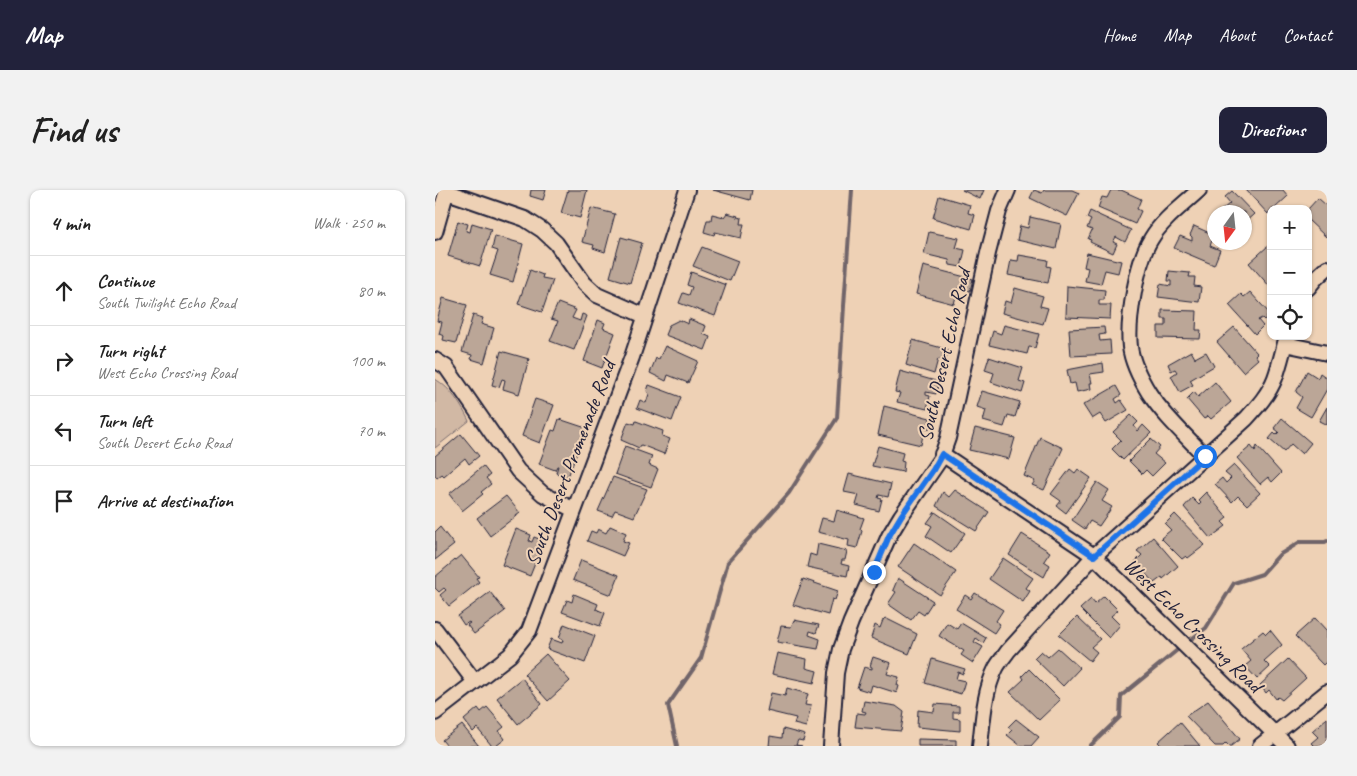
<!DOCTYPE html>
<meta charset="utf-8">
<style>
body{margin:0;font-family:Caveat,sans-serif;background:#f2f2f2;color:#222}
.controls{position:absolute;right:15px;top:15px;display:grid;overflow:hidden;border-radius:10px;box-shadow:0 1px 4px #0004}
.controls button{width:45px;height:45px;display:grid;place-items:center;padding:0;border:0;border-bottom:1px solid #e0e0e0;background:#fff;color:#222;font:25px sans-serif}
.compass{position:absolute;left:772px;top:15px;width:45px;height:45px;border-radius:50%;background:#fff;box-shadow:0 1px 4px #0004;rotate:195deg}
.stop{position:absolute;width:15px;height:15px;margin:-11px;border:4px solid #1a73e8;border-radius:50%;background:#fff}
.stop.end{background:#1a73e8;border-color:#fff;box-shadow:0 1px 5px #0008}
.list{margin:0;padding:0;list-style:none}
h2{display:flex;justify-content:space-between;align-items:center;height:65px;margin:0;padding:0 20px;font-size:21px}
h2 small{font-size:16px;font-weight:400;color:#767676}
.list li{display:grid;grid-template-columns:32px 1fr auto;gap:15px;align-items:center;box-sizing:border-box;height:70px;padding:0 20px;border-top:1px solid #e0e0e0}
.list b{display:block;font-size:19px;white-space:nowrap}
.list p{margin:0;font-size:16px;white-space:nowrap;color:#767676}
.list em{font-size:16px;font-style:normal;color:#767676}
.icon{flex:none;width:28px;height:28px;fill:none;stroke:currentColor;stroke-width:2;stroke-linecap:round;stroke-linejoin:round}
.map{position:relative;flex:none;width:892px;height:556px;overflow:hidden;border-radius:10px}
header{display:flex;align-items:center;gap:30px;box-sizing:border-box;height:70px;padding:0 25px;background:#22223b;color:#fff}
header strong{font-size:24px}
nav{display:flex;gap:28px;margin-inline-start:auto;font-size:18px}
.intro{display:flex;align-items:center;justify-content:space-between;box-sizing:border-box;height:120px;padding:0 30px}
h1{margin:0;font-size:35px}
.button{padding:12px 22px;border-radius:10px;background:#22223b;color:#fff;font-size:18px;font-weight:700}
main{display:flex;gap:30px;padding:0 30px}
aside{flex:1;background:#fff;border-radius:10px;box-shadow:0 1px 4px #0004}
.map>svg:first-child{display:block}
.green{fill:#d1b8a4;stroke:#7a6d70}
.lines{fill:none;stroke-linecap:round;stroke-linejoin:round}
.stream{stroke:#71656a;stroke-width:4}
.building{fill:#bba697;stroke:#22223b}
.minor-casing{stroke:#22223b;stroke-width:18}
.minor{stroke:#eed1b5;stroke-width:14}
.route{stroke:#1a73e8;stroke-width:6}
.labels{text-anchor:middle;stroke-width:4;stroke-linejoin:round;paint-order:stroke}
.street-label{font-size:21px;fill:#22223b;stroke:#eed1b5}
</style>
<header>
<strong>Map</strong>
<nav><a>Home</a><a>Map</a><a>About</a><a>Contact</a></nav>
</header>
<div class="intro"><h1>Find us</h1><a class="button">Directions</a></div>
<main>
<aside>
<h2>4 min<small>Walk · 250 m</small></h2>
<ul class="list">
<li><svg class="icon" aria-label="ahead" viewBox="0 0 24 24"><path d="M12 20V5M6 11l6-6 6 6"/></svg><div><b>Continue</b><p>South Twilight Echo Road</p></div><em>80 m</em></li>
<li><svg class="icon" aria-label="right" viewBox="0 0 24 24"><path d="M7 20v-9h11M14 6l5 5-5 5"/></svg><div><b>Turn right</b><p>West Echo Crossing Road</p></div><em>100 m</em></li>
<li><svg class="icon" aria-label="left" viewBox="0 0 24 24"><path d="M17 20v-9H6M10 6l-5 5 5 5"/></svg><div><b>Turn left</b><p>South Desert Echo Road</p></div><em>70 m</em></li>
<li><svg class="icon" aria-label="arrive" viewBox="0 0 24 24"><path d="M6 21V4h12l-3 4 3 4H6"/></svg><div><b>Arrive at destination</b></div></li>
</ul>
</aside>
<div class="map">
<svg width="892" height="556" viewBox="0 0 892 556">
<rect width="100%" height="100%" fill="#eed1b5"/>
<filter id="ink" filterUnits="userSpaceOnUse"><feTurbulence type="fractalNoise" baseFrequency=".02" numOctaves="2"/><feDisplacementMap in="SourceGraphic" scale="10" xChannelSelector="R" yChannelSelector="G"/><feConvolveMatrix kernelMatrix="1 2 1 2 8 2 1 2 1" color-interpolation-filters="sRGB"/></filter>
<g filter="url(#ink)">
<path class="green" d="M0 189C16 198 26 215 34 231L0 258Z"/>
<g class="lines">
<path class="stream" d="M751 453 771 438 799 393 827 384 844 365 865 352H890L892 351
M242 556 233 515 266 468 293 372 354 303 402 228 409 116 417 0
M655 556 685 527 686 506 746 457"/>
</g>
<path class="building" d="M96 0H111L108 10 95 6Z
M133 0H152L145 28 126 23Z
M278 0H317L315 10Z
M527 0H549L545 9Z
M599 0 607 3 609 0H637L644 3 632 26 595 8Z
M676 0H686L706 9 702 19 706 21 700 34 663 18 667 7 672 8Z
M811 0H848L853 6 839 19H836V21L833 24Z
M797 1 819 24 809 33V22H790L787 20 795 13 790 7Z
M504 6 535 15 533 23 540 25 536 39 498 28Z
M883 8 892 16V45L891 47 873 30V19Z
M156 18 180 24 170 62 158 58 159 55 147 52Z
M655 21 696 40 690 52 681 47 678 52 682 54 678 63 655 52 656 50 653 49 657 40 652 38 656 30 652 28Z
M292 23 303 26 302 27 307 28 306 34H309L306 48 280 42 279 45 269 42 272 30H276L277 24 289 27Z
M595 27 626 34 621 59 582 50 585 36 593 38Z
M23 31 33 34 31 41 35 42 37 33 56 39 45 76 13 66Z
M759 36 779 45 775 56 785 60 779 75 739 58 745 46 757 51V47L755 45Z
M494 42 524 48 521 58 530 60 526 77 515 75 514 70 489 64Z
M60 46 88 54 78 92 55 85 63 61 57 59Z
M186 47 207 53 195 93 175 87Z
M833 56 836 59V98L814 73Z
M267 57 303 71 295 91 258 76Z
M652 63 686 71 683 83 670 80 666 94 650 91 653 78 649 77Z
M584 65 613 70 612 76 616 77 613 93 573 85 576 70 583 71Z
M488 76 538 89 535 101 523 98 519 114 481 104Z
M95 80 108 85 107 88 118 90 107 122 83 114Z
M734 81 755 83 754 87H760L759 96 766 97 764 112 723 107 725 94 736 96V91H733Z
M256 82 291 95 280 126 244 113 248 103 254 105 257 97 252 95Z
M632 96 670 100 669 110H664V115H676L675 129 631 127Z
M580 98 608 106 605 116 613 118 608 134 567 123 570 111 576 113Z
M815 102 835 124 829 130 827 128 823 130 828 136 820 144 794 115 806 104 809 107Z
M8 108 32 115 21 153 8 150 9 146 4 144 7 132 2 131Z
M123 113 141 120 137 128 145 131 147 124 152 126 139 160 115 151 123 131 116 129Z
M727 120 762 121 761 140H766L765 149 723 148V136H731V129H727Z
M38 125 48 128 46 134 59 138 49 173 36 169 37 165 27 162Z
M254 129 271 136 268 144 275 147 270 160 230 145 234 135 244 130 253 134Z
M163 130 170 133 168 138 180 143 167 178 149 171Z
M569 135 604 144 600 158 594 157 592 164 554 155 558 141 566 144Z
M669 137 670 144 664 145 665 151 675 150 676 164 636 166 634 139Z
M799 137 822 163 820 165 823 169 808 182 782 152Z
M478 150 514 160 510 171 503 169 499 184 471 175Z
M230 156 263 171 253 193 233 185 231 191 215 183 221 168 224 169Z
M66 161 94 169 84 204 68 199 70 190 67 189 64 197 57 195Z
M756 161 760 168 771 162 779 176 755 190 758 195 745 202 736 186 742 182 740 179 736 181 733 174Z
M554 167 588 178 584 191 590 193 587 203 556 192 559 183 550 180Z
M668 173 669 182 655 184 657 193H655L656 199 642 202 640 193 635 194 632 180Z
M465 181 504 192 501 204 491 202V205L495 206 492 219 462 212 465 203 460 202Z
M872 181 883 188 885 183 892 188V199L876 227 861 218 867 207 861 202Z
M780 192 796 212 776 229 773 226 769 229 752 209 759 202 763 207Z
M214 195 246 207 237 231 202 218 205 210 211 213 214 204 212 201Z
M681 196 686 205 680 209 682 213 686 210 693 220 671 233 665 224 657 229 648 215Z
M547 201 585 212 580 227 573 225 569 237 548 231 551 220 542 217Z
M100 209 119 215 105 253 87 246Z
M449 216 495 228 494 239H489L486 255 443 245Z
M892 217V235L884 231Z
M696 225 703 232 699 236 703 241 708 235 716 243 688 270 677 259 686 250 678 242Z
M847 228 876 253 867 264 856 254 849 262 834 249 839 243 841 245 844 242 839 238Z
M124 229 151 238 133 287 121 283 123 276H122L120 280 104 274 117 240 120 241Z
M201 231 228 241 227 246 235 249 229 264 206 255 204 258 186 250 193 232 200 234Z
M540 238 580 248 574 269 534 260Z
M26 244 44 266 34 274 30 268 9 286 7 284 2 288 0 285V266Z
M605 247 628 258 609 300 597 295 600 291 589 286Z
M716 249 725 257 719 264 730 273 717 286 711 280 707 284 694 271Z
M190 256 217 266 214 275 223 279 216 297 180 284Z
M443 256 468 263 466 271 469 272 468 282 437 276Z
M816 256 820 261 822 256 846 283 837 292 833 287 825 294 802 268Z
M799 275 825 303 812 315 803 306 797 312 780 294 787 288 791 293 796 288 790 283Z
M48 276 55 285 51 288 56 294 46 302 48 304 27 321 14 304Z
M635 279 640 283 643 279 656 288 631 323 622 316 626 311 616 304Z
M414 284 456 294 453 307 444 305 443 308 447 309 444 321 421 315 424 305 409 302Z
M178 287 212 299 199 327 180 320 177 326 163 321Z
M662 292 674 300 667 311 677 317 664 336 655 331 650 339 637 330Z
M520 300 554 322 541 341 501 316 508 302 514 307Z
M771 302 792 328 787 332 791 336 775 348 749 317 757 308 764 315 766 313 763 310Z
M71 306 85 323 55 346 42 328Z
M402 320 429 328 425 339 427 341 422 358 413 356 414 350 383 342 387 328 399 331Z
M500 322 530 343 516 363 491 346 497 336 492 333Z
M740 324 770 355 753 368 751 366 747 369 726 348 736 340 730 334Z
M175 336 191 343 188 351 194 353 188 366 152 351 156 341 161 343 163 339 171 343Z
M5 337 19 355 0 370V342Z
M81 339 96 345 94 351 97 352 99 347 109 351 95 386 67 375Z
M587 344 615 362 609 371 615 375 609 387 574 365Z
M718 347 743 376 728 389 727 387 719 393 700 372 707 365 702 361Z
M479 353 521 382 505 405 463 377Z
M383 354 412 361 410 370H407L406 374 414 376 412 386 372 377 375 364 381 366Z
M26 365 44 387 41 388 44 392 14 416 5 405 11 400 9 398 4 402 0 398V387Z
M568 368 598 388 591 398 595 401 588 412 554 389Z
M146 370 184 385 176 405 138 390Z
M463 388 498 411 489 425 483 421 476 430 453 414 461 402 458 400Z
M368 389 403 401 400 410 397 409 393 425 358 415Z
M55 402 70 421 39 444 32 435 35 433 34 432 29 435 23 426Z
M540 403 568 420 561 431 565 434 559 443 521 419 530 405 536 409Z
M139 404 163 414 161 419 170 423 165 436 127 422 132 410 137 412Z
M669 406 683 420 676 426 685 435 674 448 645 419 656 409 660 414Z
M642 427 665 449 656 457 662 462 655 471 624 445Z
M450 428 482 444 474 464 436 448 440 435 445 438 448 430Z
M880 428 892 441V471L888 475 860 446Z
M359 430 384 435 381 443 375 441 374 445 385 449 383 459 342 452 346 436 356 437Z
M512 433 522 439 526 433 551 448 548 453 541 448 539 452 548 457 538 473 526 465 529 461 504 446Z
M129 434 160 446 150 473 112 459 116 449 127 453 128 450 124 448Z
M835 440 847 455 829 471 835 477 822 489 810 476 816 471 806 459 828 441 831 444Z
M623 458 645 478 628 496 599 468 606 461 613 467Z
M342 463 372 469 371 478 382 481 379 493 337 484Z
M111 464 135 491 113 511 89 484Z
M438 467 456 473 452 484 464 487 462 495 464 496 462 503 437 495 435 502 422 498 429 477 437 479V477L435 476Z
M497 469 530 479 528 484 523 482 521 489 530 491 526 504 490 493Z
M853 469 871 488 847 510 843 507 841 509 834 500 831 503 825 495Z
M594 479 625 510 604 530 575 502 589 489 587 486Z
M87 488 107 514 83 534 62 508Z
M352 498 373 504 370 515 376 516 371 537 359 534 361 528 332 521 336 503 350 506Z
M429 511 461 516 469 522 466 541 420 537 422 523 430 524 431 522 427 521Z
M773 511 805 549 796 556H794L791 553 788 556H780L751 526Z
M500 514 524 516V522H518V528L525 529V541L482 537 483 520 499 522Z
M52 517 69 537 64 541 70 549 61 556H57L42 538 38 542 29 530 43 518 46 522Z
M892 528V556H879L876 553 883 547 877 541Z
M581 529 604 547 596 556H586L572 545 577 540 573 537Z
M745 532 765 556H727L723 552Z
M27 535 44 556H12L7 550Z
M348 539 370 545 368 551 363 550 361 555 367 556H334L335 546 347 548Z
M483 549 521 550V556H483Z"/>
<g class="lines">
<g class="minor-casing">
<path id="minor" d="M764 0C748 15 727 30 716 49 702 71 692 130 695 157 697 172 706 190 714 203 729 226 751 246 770 266
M12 2 90 29 107 40 121 53 149 93 162 105 210 126
M0 42 12 0
M873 98 881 88 892 78
M850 154 892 163
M0 170 11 177 83 281 108 304 139 320
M507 264 659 366 852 556
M0 439 40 492
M0 523 75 465 94 441 197 167 252 0
M396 556 401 483 406 459 416 432 454 346 466 326 506 268 513 248 553 63 564 21 573 0
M545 556C548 529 549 502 561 478 564 472 569 467 573 461L659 366 811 229C822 217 834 204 840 188 845 174 848 160 852 146
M825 556 892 502"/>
</g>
<use href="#minor" class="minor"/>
</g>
</g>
<g class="lines" filter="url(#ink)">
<path class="route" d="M439 382 454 346 466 326 498 280 507 264 659 366 770 266"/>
</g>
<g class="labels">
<g class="street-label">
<text transform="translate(509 165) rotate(-77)" y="7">South Desert Echo Road</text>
<text transform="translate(135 273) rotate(-69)" y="7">South Desert Promenade Road</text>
<text transform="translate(758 435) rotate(44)" y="7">West Echo Crossing Road</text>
</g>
</g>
</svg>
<div class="controls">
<button>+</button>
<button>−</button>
<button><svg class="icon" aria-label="locate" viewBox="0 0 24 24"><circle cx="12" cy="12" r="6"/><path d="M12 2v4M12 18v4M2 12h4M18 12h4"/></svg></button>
</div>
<svg class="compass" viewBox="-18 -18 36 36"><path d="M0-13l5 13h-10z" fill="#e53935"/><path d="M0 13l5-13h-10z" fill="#767676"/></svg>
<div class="stop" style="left:770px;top:266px"></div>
<div class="stop end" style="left:439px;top:382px"></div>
</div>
</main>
